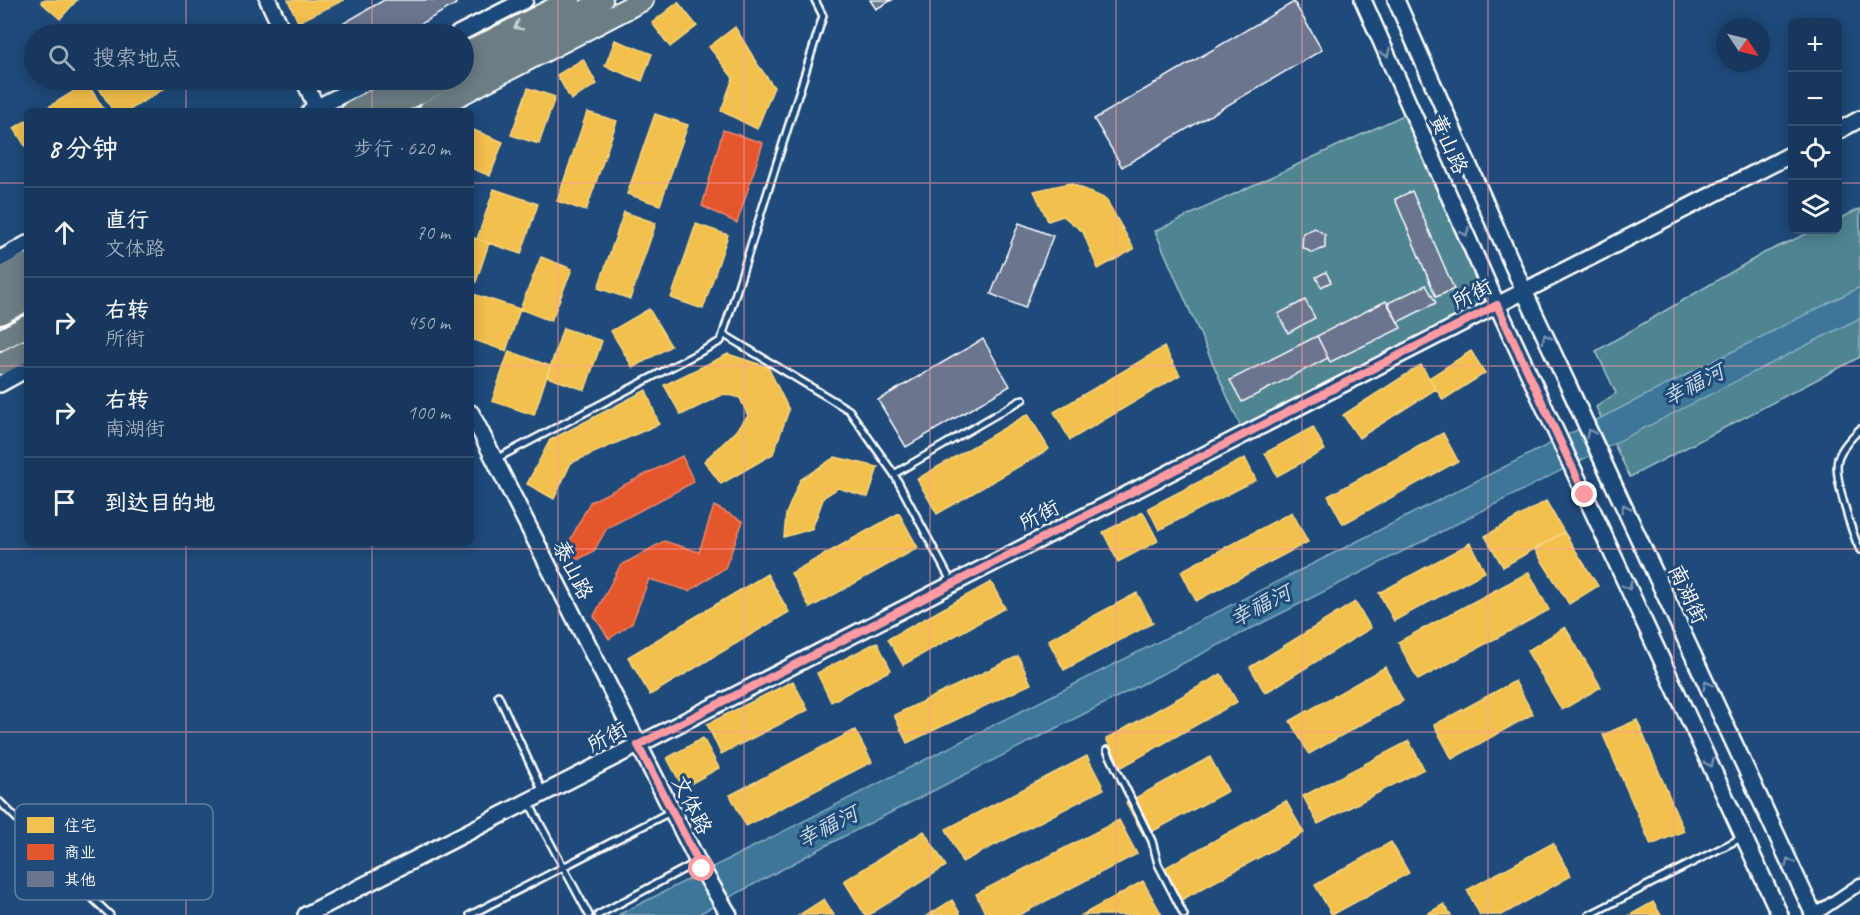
<!DOCTYPE html>
<html lang="zh">
<meta charset="utf-8">
<style>
body{margin:0;font-family:Caveat,"LXGW WenKai TC",sans-serif;background:#203f62;color:#f1f3f6}
.controls{position:absolute;right:18px;top:18px;display:grid;overflow:hidden;border-radius:9px;box-shadow:0 3px 15px #0003}
.controls button{width:54px;height:54px;display:grid;place-items:center;padding:0;border:0;border-bottom:2px solid #365272;background:#17385c;color:#f1f3f6;font:30px sans-serif}
.compass{position:absolute;left:1716px;top:18px;width:54px;height:54px;border-radius:50%;background:#17385c;box-shadow:0 3px 15px #0003;rotate:125deg}
.stop{position:absolute;width:18px;height:18px;margin:-14px;border:4px solid #ff9aa2;border-radius:50%;background:#fff}
.stop.end{background:#ff9aa2;border-color:#fff;box-shadow:0 2px 6px #0008}
.list{margin:0;padding:0;list-style:none}
h2{display:flex;justify-content:space-between;align-items:center;height:78px;margin:0;padding:0 24px;font-size:26px}
h2 small{font-size:20px;font-weight:400;color:#9eacbb}
.list li{display:grid;grid-template-columns:39px 1fr auto;gap:18px;align-items:center;box-sizing:border-box;height:90px;padding:0 24px;border-top:2px solid #365272}
.list b{display:block;font-size:22px;white-space:nowrap}
.list p{margin:0;font-size:20px;white-space:nowrap;color:#9eacbb}
.list em{font-size:20px;font-style:normal;color:#9eacbb}
.icon{flex:none;width:33px;height:33px;fill:none;stroke:currentColor;stroke-width:2;stroke-linecap:round;stroke-linejoin:round}
.map{position:relative;flex:none;width:1860px;height:915px;overflow:hidden}
.search{position:absolute;background:#17385c;box-shadow:0 3px 15px #0003;left:24px;top:24px;width:450px;height:66px;display:flex;align-items:center;gap:15px;box-sizing:border-box;padding:0 21px;border-radius:33px;color:#9eacbb;font-size:22px}
.panel{position:absolute;background:#17385c;box-shadow:0 3px 15px #0003;left:24px;top:108px;width:450px;height:438px;border-radius:9px}
.map>svg:first-child{display:block}
.green{fill:#4f8491;stroke:#a7c2c8;stroke-width:1.5}
.water{fill:#3e7798;stroke:#8badc1;stroke-width:1.5}
.homes{fill:#f2c14e;stroke:#f6d483;stroke-width:1.5}
.shops{fill:#e4572e;stroke:#ec896d;stroke-width:1.5}
.building{fill:#6c748e;stroke:#fff;stroke-width:1.5}
.lines{fill:none;stroke-linecap:round;stroke-linejoin:round}
.lane-casing{stroke:#fff;stroke-width:10}
.street-casing{stroke:#fff;stroke-width:15}
.secondary-casing{stroke:#fff;stroke-width:20}
.primary-casing{stroke:#fff;stroke-width:22}
.highway-casing{stroke:#fff;stroke-width:24}
.lane{stroke:#1f4a7a;stroke-width:5}
.street{stroke:#1f4a7a;stroke-width:10}
.secondary{stroke:#1f4a7a;stroke-width:15}
.primary{stroke:#6c7e84;stroke-width:18}
.highway{stroke:#6c7e84;stroke-width:20}
.secondary-bridge-casing{stroke:#fff;stroke-width:20;stroke-linecap:butt}
.secondary-bridge{stroke:#1f4a7a;stroke-width:15}
.oneway{stroke:#ccd2d4}
.oneway2{stroke:#7992af}
.route{stroke:#ff9aa2;stroke-width:8}
.grid{fill:none;stroke:#ff9aa2;stroke-width:1.5;stroke-opacity:0.55}
.labels{text-anchor:middle;stroke-width:6;stroke-linejoin:round;paint-order:stroke}
.street-label{font-size:21px;fill:#fff;stroke:#1f4a7a}
.water-label{font-size:22px;font-style:italic;fill:#cfdde5;stroke:#1f4a7a}
.key{fill:#1f4a7a;stroke:#6280a2;stroke-width:1.5}
.key-label{font-size:16px;fill:#fff}
</style>
<div class="map">
<svg width="1860" height="915" viewBox="0 0 1860 915">
<rect width="100%" height="100%" fill="#1f4a7a"/>
<filter id="ink" filterUnits="userSpaceOnUse"><feTurbulence type="fractalNoise" baseFrequency=".0167" numOctaves="2"/><feDisplacementMap in="SourceGraphic" scale="12" xChannelSelector="R" yChannelSelector="G"/><feConvolveMatrix kernelMatrix="1 2 1 2 8 2 1 2 1" color-interpolation-filters="sRGB"/></filter>
<g filter="url(#ink)">
<path class="green" d="M1412 111 1497 305 1245 437 1155 231Z
M1860 209V357L1630 477 1596 407 1616 393 1596 351 1764 253 1815 230H1838V219Z"/>
<path class="water" d="M1860 287V318L829 844 697 915H618Z"/>
<path class="homes" d="M42 0H77L60 19 41 2Z
M288 0H344L298 22Z
M678 2 697 26 670 47 652 23Z
M735 27 758 65 774 87 757 129 721 111 733 78 709 47Z
M615 40 652 54 642 81 605 66Z
M583 59 597 84 571 100 557 75Z
M94 80H173L175 82 128 111H113Z
M87 83 105 111H42Z
M528 88 555 97 539 144 511 135Z
M587 112 617 121 586 211 557 201Z
M655 114 688 125 660 205 627 194Z
M27 120V149L14 128Z
M471 129 503 142 490 176 471 168Z
M1070 183 1106 199 1134 249 1098 269 1083 232 1063 216 1048 221 1034 191Z
M494 189 538 204 521 254 477 239Z
M624 212 656 223 630 299 598 288Z
M696 224 728 235 703 309 671 298Z
M471 237 489 243 476 282 471 280Z
M541 257 572 269 551 321 520 309Z
M473 294 520 309 506 351 471 339V301Z
M649 309 671 346 633 368 611 331Z
M563 328 602 341 585 390 547 377Z
M1164 347 1180 375 1070 440 1054 412Z
M509 351 550 366 534 415 492 401Z
M1471 351 1485 373 1443 400 1429 378Z
M728 354 768 367 789 410 773 454 721 484 704 461 733 434 748 416 740 398 724 394 681 415 664 385Z
M1421 365 1436 389 1359 438 1343 415Z
M646 390 659 424 571 463 554 499 527 484 550 440Z
M1028 414 1049 449 937 514 917 479Z
M1313 427 1325 450 1277 476 1265 453Z
M1443 433 1458 461 1343 524 1328 496Z
M835 457 878 467 868 497 838 488 824 497 812 529 784 537 786 514 800 480Z
M1245 458 1256 480 1159 530 1148 508Z
M1546 501 1564 532 1503 567 1485 536Z
M1143 512 1158 541 1118 562 1103 532Z
M1292 512 1308 542 1196 601 1181 571Z
M899 513 918 548 810 608 791 573Z
M1564 532 1598 586 1569 604 1535 550Z
M1470 543 1485 572 1394 621 1379 593Z
M1529 572 1549 610 1418 680 1398 642Z
M767 574 789 612 650 695 628 657Z
M991 582 1005 608 903 665 888 639Z
M1137 593 1153 623 1064 670 1048 640Z
M1355 602 1371 628 1265 693 1250 667Z
M1565 627 1601 687 1562 710 1527 651Z
M877 642 891 670 831 702 817 673Z
M1018 656 1031 684 907 743 894 715Z
M1385 667 1403 701 1309 754 1290 721Z
M1221 674 1237 702 1122 767 1106 739Z
M793 681 808 710 721 754 707 724Z
M1515 681 1533 714 1452 759 1434 725Z
M1637 720 1684 831 1651 845 1603 735Z
M855 730 872 762 746 826 730 795Z
M703 738 719 768 683 788 667 758Z
M1409 741 1424 769 1318 824 1303 796Z
M1087 756 1104 789 962 862 946 829Z
M1210 757 1228 791 1144 836 1126 803Z
M1286 801 1304 833 1176 903 1159 871Z
M1119 820 1137 854 1019 915H986L976 894Z
M924 831 946 866 869 915H865L844 881Z
M1391 842 1409 873 1332 915 1315 885Z
M1553 843 1571 876 1502 915H1480L1467 890Z
M1143 881 1162 915H1082Z
M824 899 834 915H799Z
M952 900 961 915H928Z
M1653 902 1661 915H1630Z
M1444 904 1451 915H1425Z"/>
<path class="shops" d="M723 130 763 143 737 223 702 206Z
M682 456 694 482 607 528 594 551 577 560 566 548 590 502Z
M714 506 743 521 725 568 689 591 649 579 632 623 609 639 594 616 620 566 664 541 699 552Z"/>
<path class="building" d="M384 0H454L456 4 403 34H325Z
M870 0H892L876 9Z
M1294 2 1322 50 1122 167 1094 119Z
M1412 191 1454 289 1436 297 1395 199Z
M1019 223 1053 236 1025 308 991 294Z
M1315 228 1325 235V248L1312 253 1302 247 1303 233Z
M1326 272 1331 282 1321 287 1316 277Z
M1426 285 1436 303 1398 322 1388 303Z
M1305 300 1315 318 1288 333 1278 314Z
M1386 301 1401 328 1330 362 1317 336Z
M1317 336 1328 358 1242 402 1230 380Z
M983 339 1010 386 906 447 878 400Z"/>
<g class="lines">
<g class="lane-casing">
<path id="lane" d="M815 0 823 16 723 334 849 410 894 474 1023 399
M1860 429C1852 437 1841 448 1838 459 1833 475 1852 533 1860 550
M496 459 721 341 723 334
M894 474 952 583
M498 695 543 792
M1107 750 1152 841 1158 864 1184 915
M0 802 36 838 67 874 110 915
M529 803 589 915
M470 915 670 812
M598 915 697 862
M1589 915 1743 837"/>
</g>
<g class="street-casing">
<path id="street" d="M1814 915 1860 884"/>
</g>
<g class="secondary-casing">
<path id="secondary" d="M268 0 284 34
M1363 0 1497 305 1780 915
M1396 0 1524 291 1568 385
M458 34 525 0
M304 80 318 111
M310 111 371 80
M1838 131 1860 119
M0 259 27 244
M0 384 27 369
M471 413 698 862 729 915
M1612 481 1814 915
M306 915 1792 154"/>
</g>
<g class="primary-casing">
<path id="primary" d="M464 72 603 0
M386 111 448 80
M0 315 27 301"/>
</g>
<g class="highway-casing">
<path id="highway" d="M464 54 570 0
M352 111 414 80
M429 111 643 0
M0 279 27 264
M0 297 27 283
M0 340 27 326
M0 364 27 350"/>
</g>
<use href="#lane" class="lane"/>
<use href="#street" class="street"/>
<use href="#secondary" class="secondary"/>
<use href="#primary" class="primary"/>
<use href="#highway" class="highway"/>
<g class="secondary-bridge-casing">
<path id="secondary-bridge" d="M1568 385 1612 481"/>
</g>
<use href="#secondary-bridge" class="secondary-bridge"/>
</g>
<defs><path id="oneway-chevron" d="M-2-3.5L2.5 0L-2 3.5" fill="none" stroke-width="1.6" stroke-linecap="round" stroke-linejoin="round" transform="scale(1.5)"/></defs>
<use class="oneway" href="#oneway-chevron" transform="translate(518 26) rotate(153)"/>
<g class="oneway2">
<use href="#oneway-chevron" transform="translate(1386 53) rotate(66)"/>
<use href="#oneway-chevron" transform="translate(1465 232) rotate(66)"/>
<use href="#oneway-chevron" transform="translate(1546 338) rotate(-115)"/>
<use href="#oneway-chevron" transform="translate(1590 433) rotate(-115)"/>
<use href="#oneway-chevron" transform="translate(1625 508) rotate(-115)"/>
<use href="#oneway-chevron" transform="translate(1628 586) rotate(65)"/>
<use href="#oneway-chevron" transform="translate(1707 685) rotate(-115)"/>
<use href="#oneway-chevron" transform="translate(1710 763) rotate(65)"/>
<use href="#oneway-chevron" transform="translate(1789 862) rotate(-115)"/>
</g>
</g>
<g class="lines" filter="url(#ink)">
<path class="route" d="M702 869 638 745 1497 305 1585 495"/>
</g>
<path class="grid" d="M186 0V34M372 0V34M558 0V915M744 0V915M930 0V915M1116 0V915M1302 0V915M1488 0V915M1674 0V915M186 80V111M372 80V111M0 183H27M471 183H1792M1838 183H1860M0 366H27M471 366H1860M186 543V915M372 543V915M0 549H1860M0 732H1860"/>
<g class="labels">
<g class="street-label">
<text transform="translate(1449 144) rotate(66)" y="7">黄山路</text>
<text transform="translate(1472 294) rotate(-27)" y="7">所街</text>
<text transform="translate(1039 515) rotate(-27)" y="7">所街</text>
<text transform="translate(573 570) rotate(63)" y="7">泰山路</text>
<text transform="translate(1688 594) rotate(65)" y="7">南湖街</text>
<text transform="translate(607 737) rotate(-27)" y="7">所街</text>
<text transform="translate(692 805) rotate(63)" y="7">文体路</text>
</g>
<g class="water-label">
<text transform="translate(1693 384) rotate(-27)" y="8">幸福河</text>
<text transform="translate(1260 605) rotate(-27)" y="8">幸福河</text>
<text transform="translate(827 826) rotate(-27)" y="8">幸福河</text>
</g>
</g>
<rect x="15" y="804" width="198" height="96" rx="9" class="key"/>
<rect x="27" y="817" width="27" height="16" fill="#f2c14e"/>
<rect x="27" y="844" width="27" height="16" fill="#e4572e"/>
<rect x="27" y="871" width="27" height="16" fill="#6c748e"/>
<g class="key-label">
<text x="64" y="831">住宅</text>
<text x="64" y="858">商业</text>
<text x="64" y="885">其他</text>
</g>
</svg>
<div class="controls">
<button>+</button>
<button>−</button>
<button><svg class="icon" aria-label="locate" viewBox="0 0 24 24"><circle cx="12" cy="12" r="6"/><path d="M12 2v4M12 18v4M2 12h4M18 12h4"/></svg></button>
<button><svg class="icon" aria-label="layers" viewBox="0 0 24 24"><path d="M12 4l9 5-9 5-9-5zM3 14l9 5 9-5"/></svg></button>
</div>
<svg class="compass" viewBox="-18 -18 36 36"><path d="M0-13l5 13h-10z" fill="#e53935"/><path d="M0 13l5-13h-10z" fill="#9eacbb"/></svg>
<div class="stop" style="left:702px;top:869px"></div>
<div class="stop end" style="left:1585px;top:495px"></div>
<div class="search"><svg class="icon" aria-label="search" viewBox="0 0 24 24"><circle cx="10" cy="10" r="6"/><path d="M15 15l6 6"/></svg>搜索地点</div>
<section class="panel">
<h2>8 分钟<small>步行 · 620 m</small></h2>
<ul class="list">
<li><svg class="icon" aria-label="ahead" viewBox="0 0 24 24"><path d="M12 20V5M6 11l6-6 6 6"/></svg><div><b>直行</b><p>文体路</p></div><em>70 m</em></li>
<li><svg class="icon" aria-label="right" viewBox="0 0 24 24"><path d="M7 20v-9h11M14 6l5 5-5 5"/></svg><div><b>右转</b><p>所街</p></div><em>450 m</em></li>
<li><svg class="icon" aria-label="right" viewBox="0 0 24 24"><path d="M7 20v-9h11M14 6l5 5-5 5"/></svg><div><b>右转</b><p>南湖街</p></div><em>100 m</em></li>
<li><svg class="icon" aria-label="arrive" viewBox="0 0 24 24"><path d="M6 21V4h12l-3 4 3 4H6"/></svg><div><b>到达目的地</b></div></li>
</ul>
</section>
</div>
